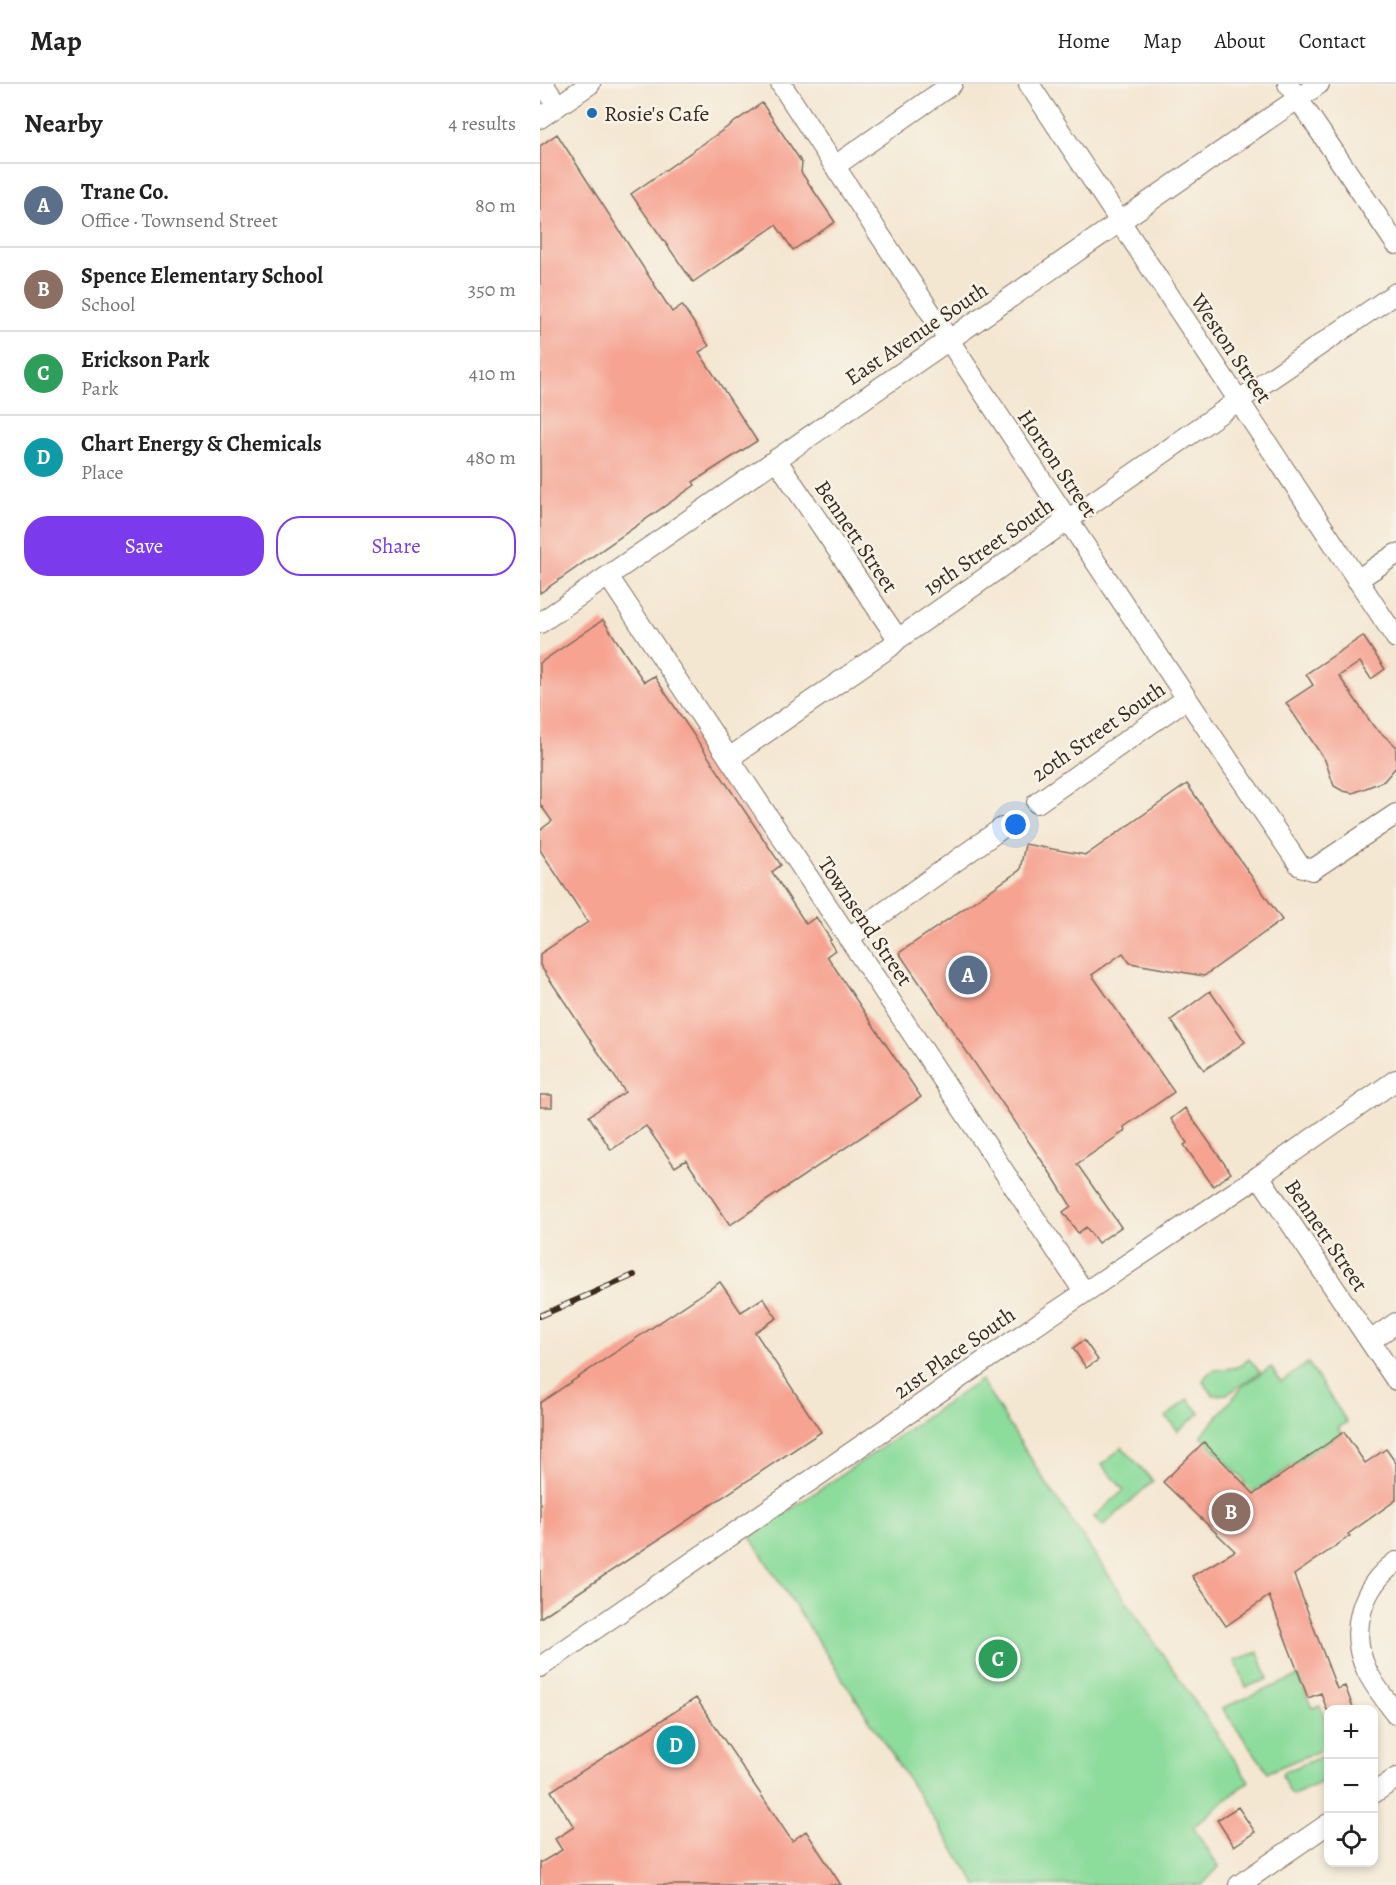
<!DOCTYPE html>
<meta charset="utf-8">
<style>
body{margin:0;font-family:Alegreya,serif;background:#f2f2f2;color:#222}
.controls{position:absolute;right:18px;bottom:18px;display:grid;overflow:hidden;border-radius:12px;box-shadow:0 3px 9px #0003}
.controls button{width:54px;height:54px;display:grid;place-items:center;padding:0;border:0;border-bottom:2px solid #e0e0e0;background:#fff;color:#222;font:30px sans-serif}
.you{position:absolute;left:476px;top:741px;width:21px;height:21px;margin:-15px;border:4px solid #fff;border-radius:50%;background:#1a73e8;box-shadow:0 0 0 9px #1a73e833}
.badge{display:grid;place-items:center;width:39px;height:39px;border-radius:50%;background:#7c3aed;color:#fff;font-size:20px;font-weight:700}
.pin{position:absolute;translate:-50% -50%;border:3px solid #fff;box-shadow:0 2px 6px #0006}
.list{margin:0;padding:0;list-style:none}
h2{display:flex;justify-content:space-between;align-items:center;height:78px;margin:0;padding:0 24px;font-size:26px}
h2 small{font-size:20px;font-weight:400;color:#767676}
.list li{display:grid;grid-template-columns:39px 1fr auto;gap:18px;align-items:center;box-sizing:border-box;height:84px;padding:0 24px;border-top:2px solid #e0e0e0}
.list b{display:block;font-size:22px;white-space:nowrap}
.list p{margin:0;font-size:20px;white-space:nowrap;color:#767676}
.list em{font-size:20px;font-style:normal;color:#767676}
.actions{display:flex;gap:12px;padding:18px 24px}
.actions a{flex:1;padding:14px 0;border:2px solid #7c3aed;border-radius:24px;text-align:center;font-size:21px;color:#7c3aed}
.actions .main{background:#7c3aed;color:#fff}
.icon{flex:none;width:33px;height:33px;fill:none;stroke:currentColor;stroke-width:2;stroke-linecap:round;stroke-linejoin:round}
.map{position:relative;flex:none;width:856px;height:1801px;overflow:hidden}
header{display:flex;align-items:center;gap:36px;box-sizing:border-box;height:84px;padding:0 30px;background:#fff;border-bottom:2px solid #e0e0e0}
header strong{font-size:28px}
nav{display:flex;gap:33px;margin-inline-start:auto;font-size:21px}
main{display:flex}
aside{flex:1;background:#fff}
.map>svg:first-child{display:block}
.green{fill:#8cdc9b;stroke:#64835c;stroke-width:1.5}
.building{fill:#f6a391}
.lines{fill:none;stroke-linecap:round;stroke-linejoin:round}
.minor-casing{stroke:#7c6c5d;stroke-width:22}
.minor{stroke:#fff;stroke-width:20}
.rail-casing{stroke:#3b2a1e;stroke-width:6}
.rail{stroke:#f7f3e8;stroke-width:4;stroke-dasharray:11;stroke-linecap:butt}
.poi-dot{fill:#1f6fb2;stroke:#f7f3e8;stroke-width:2}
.labels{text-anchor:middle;stroke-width:5;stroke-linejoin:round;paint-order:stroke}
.poi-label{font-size:22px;fill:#3b2a1e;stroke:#f7f3e8;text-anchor:start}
.street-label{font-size:22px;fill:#3b2a1e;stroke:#f7f3e8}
</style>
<header>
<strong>Map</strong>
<nav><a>Home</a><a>Map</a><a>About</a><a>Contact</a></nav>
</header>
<main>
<aside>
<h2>Nearby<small>4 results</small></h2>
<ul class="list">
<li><span class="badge" style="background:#5c6f8a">A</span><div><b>Trane Co.</b><p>Office · Townsend Street</p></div><em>80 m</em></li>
<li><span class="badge" style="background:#8d6e63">B</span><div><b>Spence Elementary School</b><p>School</p></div><em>350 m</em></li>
<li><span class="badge" style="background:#2e9e5b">C</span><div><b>Erickson Park</b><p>Park</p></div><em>410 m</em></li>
<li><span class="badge" style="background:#0f9aa8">D</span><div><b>Chart Energy &amp; Chemicals</b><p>Place</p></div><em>480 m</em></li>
</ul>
<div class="actions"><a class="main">Save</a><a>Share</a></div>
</aside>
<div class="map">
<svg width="856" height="1801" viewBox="0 0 856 1801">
<rect width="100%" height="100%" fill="#f7f3e8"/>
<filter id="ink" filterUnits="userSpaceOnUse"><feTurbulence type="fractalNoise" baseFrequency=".0167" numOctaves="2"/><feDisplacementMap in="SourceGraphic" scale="12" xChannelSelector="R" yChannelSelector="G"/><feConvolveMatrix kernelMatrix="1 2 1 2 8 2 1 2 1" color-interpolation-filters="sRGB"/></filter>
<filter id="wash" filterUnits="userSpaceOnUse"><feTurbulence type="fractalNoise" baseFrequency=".008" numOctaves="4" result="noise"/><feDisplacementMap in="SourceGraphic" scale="24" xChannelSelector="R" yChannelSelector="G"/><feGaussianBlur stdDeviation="1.35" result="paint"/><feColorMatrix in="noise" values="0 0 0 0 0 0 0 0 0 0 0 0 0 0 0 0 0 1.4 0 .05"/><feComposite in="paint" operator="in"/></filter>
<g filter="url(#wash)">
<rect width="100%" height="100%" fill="#f4e7d2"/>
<path class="green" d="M709 1275 720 1288 688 1310 673 1311 663 1298C669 1281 683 1287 697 1283 701 1282 705 1278 709 1275Z
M768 1279 807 1338 798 1344 801 1349 703 1415 697 1407 705 1397 661 1352 704 1301 731 1283 741 1298Z
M441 1296 506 1399 709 1697 653 1743 679 1783 662 1801H437L210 1453Z
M648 1315 660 1329 638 1347 626 1333Z
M582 1363 613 1397 563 1442 554 1433 584 1406 562 1381Z
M718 1568 728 1595 706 1603 695 1576Z
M758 1592 772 1624 780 1622 788 1642V1663L728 1688 682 1624Z
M788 1670V1692L782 1695 780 1699 753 1711 750 1709 742 1691 744 1688Z"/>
<g id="blocks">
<path class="building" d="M222 19 262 79 261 88 295 138 253 166 236 141 153 198 91 110Z
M17 50 132 228 142 221 169 262 159 268 217 357 153 398 155 401 0 509V62Z
M63 536 104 598 114 592 241 781 232 788 266 840 276 833 291 856 289 857 295 866 287 872 381 1013 190 1141 146 1076 135 1083 106 1042 71 1066 49 1032 85 1008 0 881V870L48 838 0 766V746L12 737 0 720V579Z
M823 552 845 585 831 595 820 578 799 592 834 643 856 662V683L844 697 813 709 803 707 794 702 785 676 746 619 773 601 766 590Z
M647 700 742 836 664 892 590 879 583 869 552 891 634 1008 584 1043 585 1047 537 1080 581 1143 558 1159 546 1143 538 1149 523 1128 531 1122 513 1093 359 869 480 786 485 760 546 771Z
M670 907 705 958 664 986 631 936Z
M0 1011H12V1023H0Z
M645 1024 691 1089 673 1102 644 1061 647 1059 631 1035Z
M180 1198 201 1228 223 1214 237 1234 215 1248 281 1348 0 1534V1319Z
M544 1256 558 1276 546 1284 533 1264Z
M804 1348 825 1379 846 1365 856 1379V1416L808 1450 810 1452 754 1491 797 1605 805 1602 814 1626H787L781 1609 768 1614 729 1512 686 1542 652 1492 695 1467 623 1398 664 1358 714 1410Z
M156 1614 252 1757 266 1747 301 1801H0V1779L22 1766 15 1755 34 1743 11 1707Z
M698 1723 715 1748 694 1762 677 1736Z"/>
</g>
</g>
<g filter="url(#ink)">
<use href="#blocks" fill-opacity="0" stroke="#7c6c5d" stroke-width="1.5"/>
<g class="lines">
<g class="minor-casing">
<path id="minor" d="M3 0 18 22
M241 0C412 262 584 523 760 782L772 786 856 730
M489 0 856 554
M748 0 856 160
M0 34 50 0
M295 82 412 0
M236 375 358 555
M68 492 544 1208
M817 496 856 470
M0 539 779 0
M189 674 350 563 358 555 679 330 856 209
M497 719 646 615
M308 854 462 744
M719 1092 856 1296
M830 1257 856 1239
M856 1478C821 1503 808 1548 827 1587 834 1602 846 1616 856 1630
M0 1583 511 1231 719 1092 856 996
M834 1709 856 1694
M699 1801 788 1740"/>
</g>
<use href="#minor" class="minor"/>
<g class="rail-casing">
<path id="rail" d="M0 1232 94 1191"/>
</g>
<use href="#rail" class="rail"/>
</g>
</g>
<circle class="poi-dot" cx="52" cy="29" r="6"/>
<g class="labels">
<g class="poi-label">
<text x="64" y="37">Rosie's Cafe</text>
</g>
<g class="street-label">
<text transform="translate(376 249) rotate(-34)" y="8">East Avenue South</text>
<text transform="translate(692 264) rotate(56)" y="8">Weston Street</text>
<text transform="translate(518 379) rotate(56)" y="8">Horton Street</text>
<text transform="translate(317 452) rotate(56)" y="8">Bennett Street</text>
<text transform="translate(448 462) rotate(-35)" y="8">19th Street South</text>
<text transform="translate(558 647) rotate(-35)" y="8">20th Street South</text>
<text transform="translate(326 837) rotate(56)" y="8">Townsend Street</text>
<text transform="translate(787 1151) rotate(56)" y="8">Bennett Street</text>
<text transform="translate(414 1268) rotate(-35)" y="8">21st Place South</text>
</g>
</g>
</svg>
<div class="controls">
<button>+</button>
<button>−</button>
<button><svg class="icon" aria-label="locate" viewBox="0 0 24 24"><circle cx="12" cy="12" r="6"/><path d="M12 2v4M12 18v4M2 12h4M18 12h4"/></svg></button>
</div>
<div class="you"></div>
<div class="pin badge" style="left:428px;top:891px;background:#5c6f8a">A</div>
<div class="pin badge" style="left:691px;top:1428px;background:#8d6e63">B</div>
<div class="pin badge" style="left:458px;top:1575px;background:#2e9e5b">C</div>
<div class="pin badge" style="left:136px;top:1661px;background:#0f9aa8">D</div>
</div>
</main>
